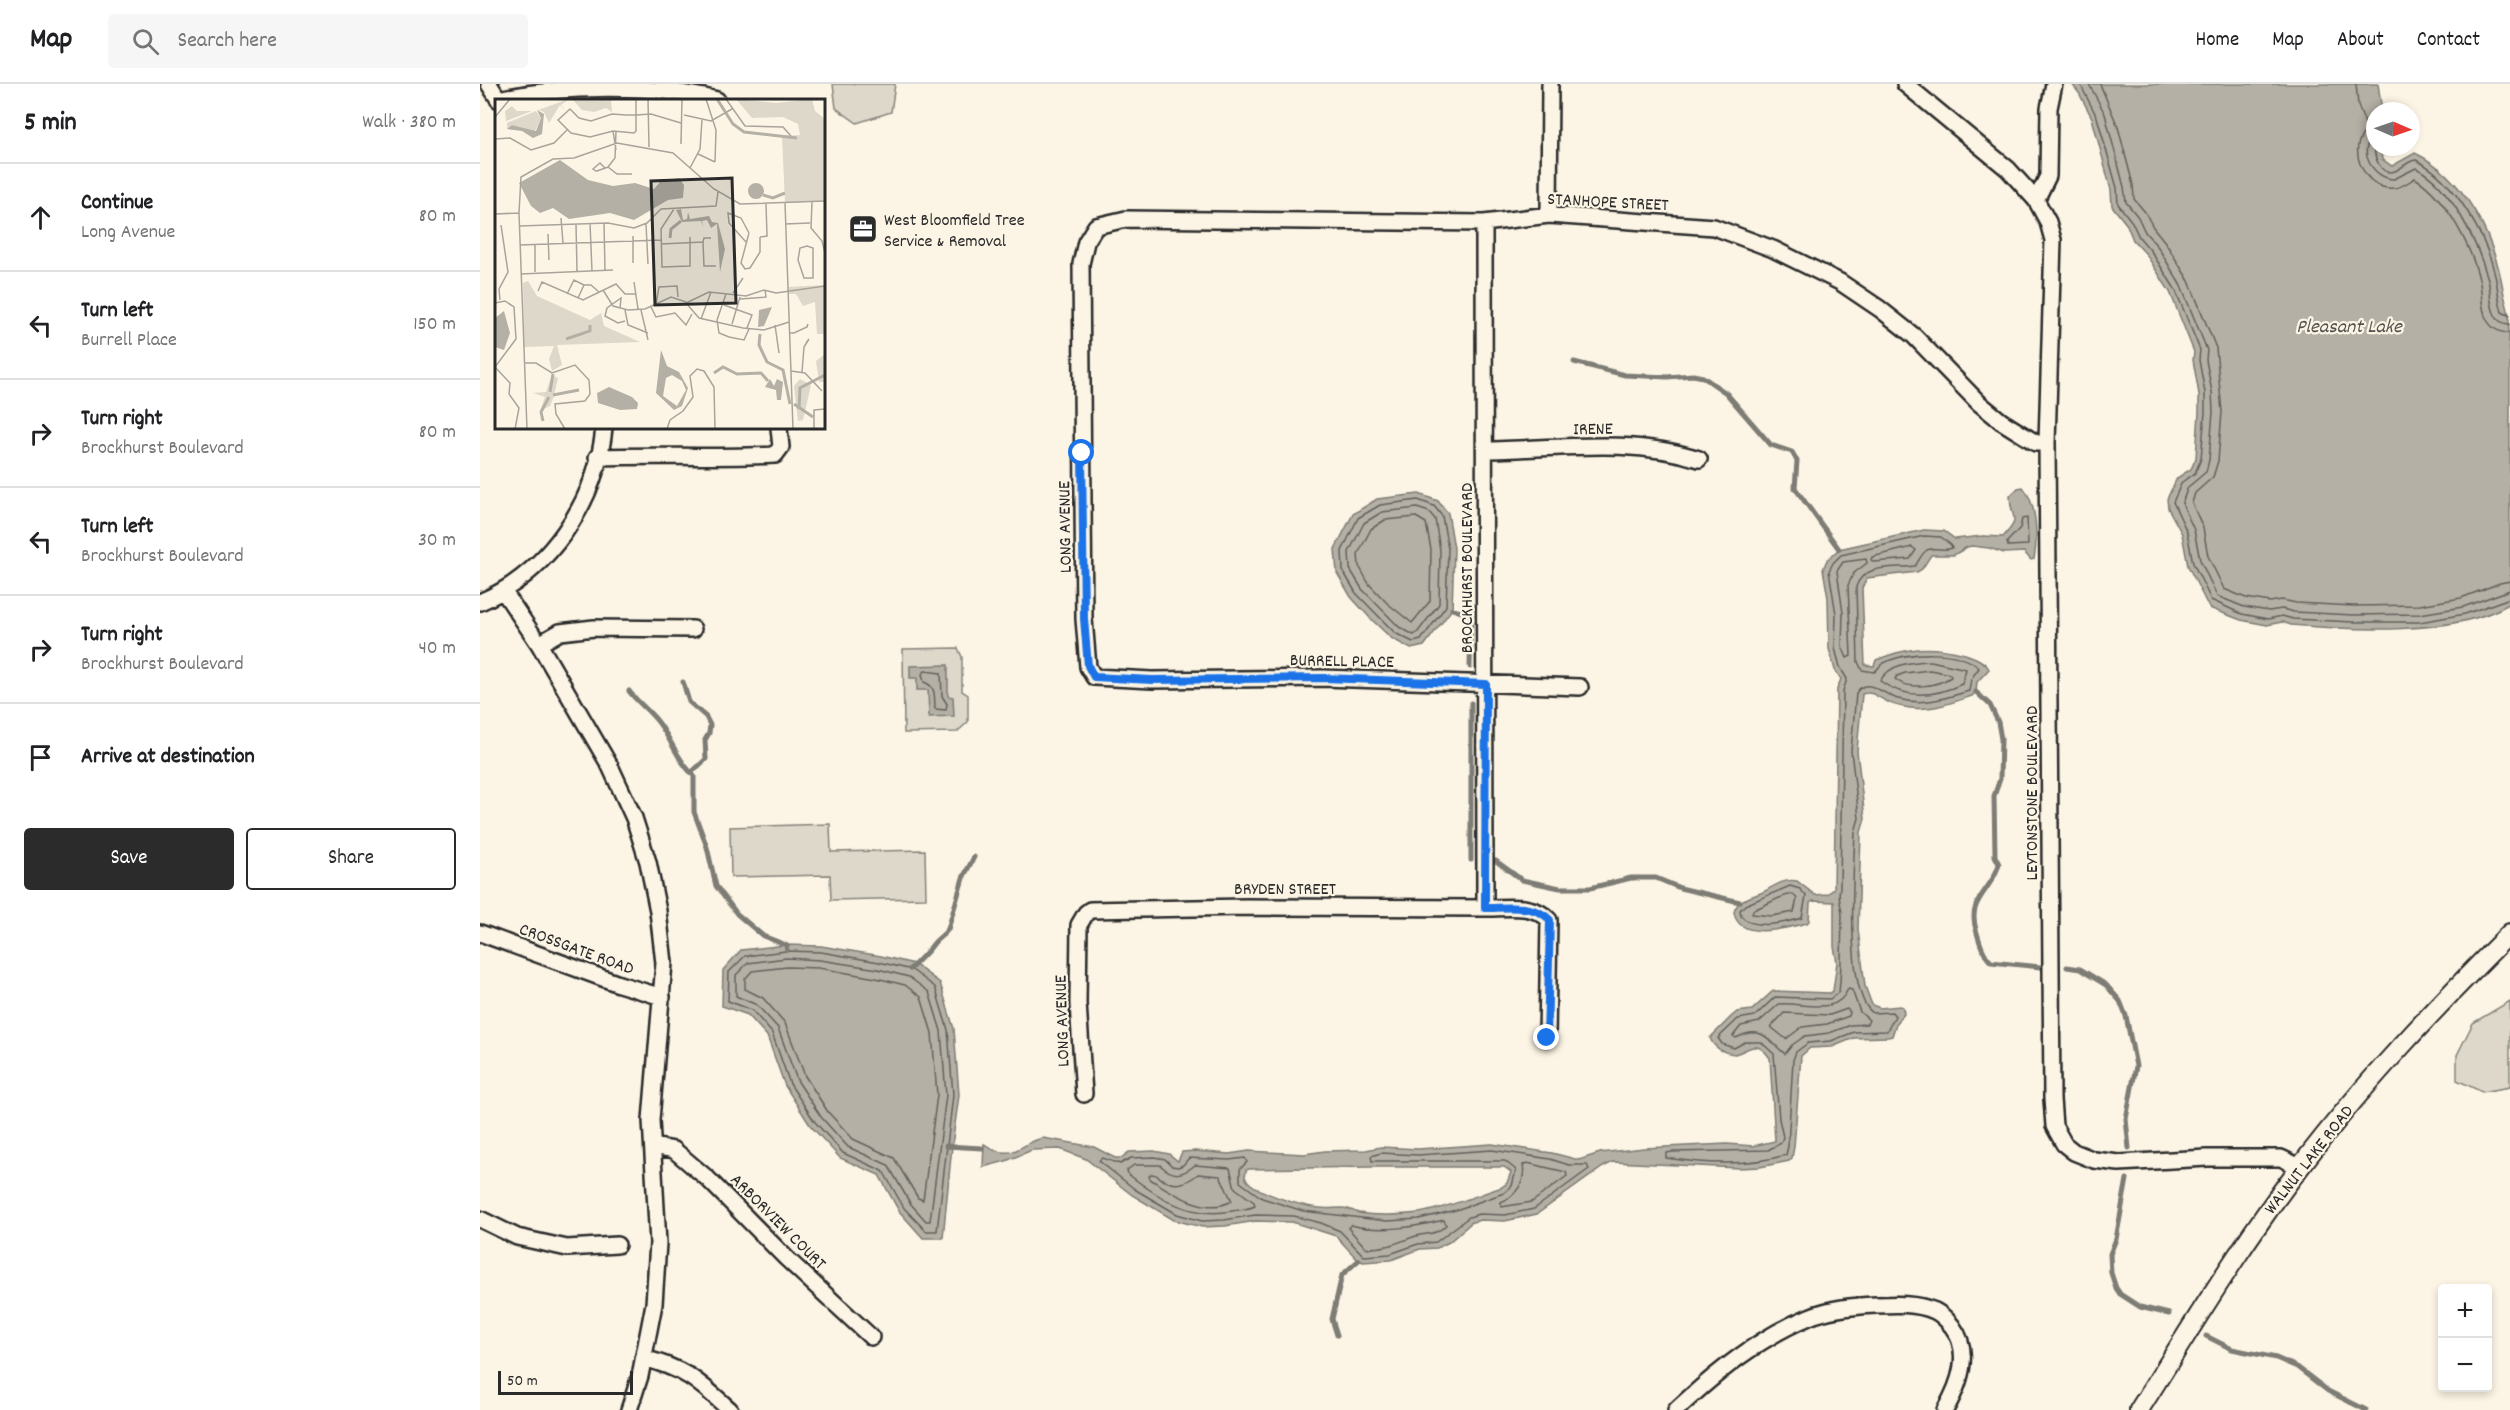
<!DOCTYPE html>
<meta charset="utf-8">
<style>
body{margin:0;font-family:Dekko,sans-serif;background:#f6f6f6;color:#202124}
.controls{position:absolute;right:18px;bottom:18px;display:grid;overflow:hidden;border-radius:6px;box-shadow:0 3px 9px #0003}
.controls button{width:54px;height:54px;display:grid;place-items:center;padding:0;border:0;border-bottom:2px solid #e0e0e0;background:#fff;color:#202124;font:30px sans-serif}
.compass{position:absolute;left:1886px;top:18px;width:54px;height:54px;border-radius:50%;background:#fff;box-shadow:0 3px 9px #0003;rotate:92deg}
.scale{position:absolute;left:18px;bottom:15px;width:135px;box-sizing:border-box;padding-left:6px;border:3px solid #2b2b2b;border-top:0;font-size:16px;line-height:21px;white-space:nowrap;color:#2b2b2b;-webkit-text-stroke:4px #fcf5e5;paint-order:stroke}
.stop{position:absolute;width:18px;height:18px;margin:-14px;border:4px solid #1a73e8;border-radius:50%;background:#fff}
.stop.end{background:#1a73e8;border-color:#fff;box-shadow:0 2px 6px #0008}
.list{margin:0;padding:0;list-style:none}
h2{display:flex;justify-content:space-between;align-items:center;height:78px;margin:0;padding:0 24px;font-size:26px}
h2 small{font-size:20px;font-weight:400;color:#757577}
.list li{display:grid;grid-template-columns:39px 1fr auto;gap:18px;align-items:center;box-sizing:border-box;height:108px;padding:0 24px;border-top:2px solid #e0e0e0}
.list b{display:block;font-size:22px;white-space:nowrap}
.list p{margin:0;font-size:20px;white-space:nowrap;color:#757577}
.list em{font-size:20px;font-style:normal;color:#757577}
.actions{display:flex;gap:12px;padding:18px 24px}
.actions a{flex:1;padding:14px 0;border:2px solid #2b2b2b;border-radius:6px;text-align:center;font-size:21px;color:#2b2b2b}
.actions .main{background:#2b2b2b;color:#fff}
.icon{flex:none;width:33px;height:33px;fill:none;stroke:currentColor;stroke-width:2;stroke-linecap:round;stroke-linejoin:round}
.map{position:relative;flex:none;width:2030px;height:1326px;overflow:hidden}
header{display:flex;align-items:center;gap:36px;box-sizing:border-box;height:84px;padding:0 30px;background:#fff;border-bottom:2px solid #e0e0e0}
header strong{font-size:28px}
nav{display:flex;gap:33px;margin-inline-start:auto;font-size:21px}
.search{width:420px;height:54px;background:#f6f6f6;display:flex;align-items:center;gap:15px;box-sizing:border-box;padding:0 21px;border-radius:6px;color:#757577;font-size:22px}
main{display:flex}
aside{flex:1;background:#fff}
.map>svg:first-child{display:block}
.green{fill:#ded8ca;stroke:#84827a;stroke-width:1.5}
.water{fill:#b4b0a5;stroke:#7d7b74;stroke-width:1.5;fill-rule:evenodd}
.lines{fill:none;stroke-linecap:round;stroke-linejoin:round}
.shore{stroke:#62605c;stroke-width:1.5}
.stream{stroke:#7d7b74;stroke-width:5}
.minor-casing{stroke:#2b2b2b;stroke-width:20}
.tertiary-casing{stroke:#2b2b2b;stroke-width:22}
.minor{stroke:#fcf5e5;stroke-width:15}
.tertiary{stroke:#fcf5e5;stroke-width:18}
.route{stroke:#1a73e8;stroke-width:8}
.labels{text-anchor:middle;stroke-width:4.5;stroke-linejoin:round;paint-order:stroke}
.street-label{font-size:18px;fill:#2b2b2b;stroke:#fcf5e5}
.poi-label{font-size:18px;fill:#2b2b2b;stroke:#fcf5e5;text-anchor:start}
.water-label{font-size:20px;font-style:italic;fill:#545350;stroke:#fcf5e5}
.inset-river{fill:none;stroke:#b4b0a5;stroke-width:3}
.inset-road{fill:none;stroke:#a8a49b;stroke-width:1.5}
.view{fill:#2b2b2b;fill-opacity:0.15;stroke:#2b2b2b;stroke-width:3}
.inset-edge{fill:none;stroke:#2b2b2b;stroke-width:3}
</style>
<header>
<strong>Map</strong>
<div class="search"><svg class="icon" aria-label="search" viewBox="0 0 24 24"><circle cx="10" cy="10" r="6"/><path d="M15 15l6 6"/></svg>Search here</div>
<nav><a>Home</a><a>Map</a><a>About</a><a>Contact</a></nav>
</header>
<main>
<aside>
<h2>5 min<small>Walk · 380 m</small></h2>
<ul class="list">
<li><svg class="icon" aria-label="ahead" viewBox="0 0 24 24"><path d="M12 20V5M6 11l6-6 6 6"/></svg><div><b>Continue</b><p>Long Avenue</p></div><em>80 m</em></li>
<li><svg class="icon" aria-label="left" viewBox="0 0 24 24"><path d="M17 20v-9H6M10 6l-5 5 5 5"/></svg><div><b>Turn left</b><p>Burrell Place</p></div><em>150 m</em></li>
<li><svg class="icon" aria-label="right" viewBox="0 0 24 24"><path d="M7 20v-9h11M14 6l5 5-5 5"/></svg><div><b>Turn right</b><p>Brockhurst Boulevard</p></div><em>80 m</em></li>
<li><svg class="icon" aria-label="left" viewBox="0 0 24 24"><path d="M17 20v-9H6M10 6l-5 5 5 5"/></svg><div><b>Turn left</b><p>Brockhurst Boulevard</p></div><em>30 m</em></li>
<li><svg class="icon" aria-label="right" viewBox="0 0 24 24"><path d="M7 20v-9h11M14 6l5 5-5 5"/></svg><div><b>Turn right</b><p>Brockhurst Boulevard</p></div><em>40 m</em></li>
<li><svg class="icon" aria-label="arrive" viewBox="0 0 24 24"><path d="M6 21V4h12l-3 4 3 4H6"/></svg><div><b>Arrive at destination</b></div></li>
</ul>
<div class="actions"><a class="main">Save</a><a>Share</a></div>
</aside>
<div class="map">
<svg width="2030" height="1326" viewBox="0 0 2030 1326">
<rect width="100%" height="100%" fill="#fcf5e5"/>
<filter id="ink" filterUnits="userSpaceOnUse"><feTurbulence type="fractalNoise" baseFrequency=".0167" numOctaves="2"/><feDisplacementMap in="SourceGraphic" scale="12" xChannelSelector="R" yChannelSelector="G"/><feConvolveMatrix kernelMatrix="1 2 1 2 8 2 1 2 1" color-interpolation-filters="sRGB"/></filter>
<g filter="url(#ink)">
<path class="green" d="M353 0H415L411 28 377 39 356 24Z
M478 564 482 573V607L488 611V638L477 648 424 649 423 565Z
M350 740 351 768 445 766 446 814 351 816 350 791 251 793 250 743Z
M2030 917V1003L2002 1008 1977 996V971L1993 939Z"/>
<path class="water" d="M1592 0H1898L1902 27H1895V63H1900L1902 75 1912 82 1935 69C1985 93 2014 153 2023 205 2024 213 2028 223 2029 232 2029 244 2028 256 2030 269V517L2027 521C1974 552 1872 546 1811 541L1802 538 1787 541 1761 536 1729 524 1708 482 1702 450 1688 424 1687 415 1697 394 1711 385 1716 374 1719 328V310L1713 276 1714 268 1690 208 1666 170 1653 156 1647 141 1632 122 1631 106 1612 34 1599 9Z
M1543 403C1557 420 1558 454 1554 475L1551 476 1544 468 1524 469 1509 464 1492 462 1487 463 1474 471H1451L1442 485 1437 488 1387 494 1382 504 1385 581 1394 582 1396 576C1429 563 1450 561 1485 570 1494 573 1505 577 1509 585L1497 598 1496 608 1492 612C1473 618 1452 627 1431 624 1424 623 1414 622 1408 618 1398 614 1393 606 1382 610L1377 667 1385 735 1381 748 1378 845 1385 902 1392 921 1400 924 1420 922 1423 923 1424 930 1416 940 1412 952 1408 953 1374 954 1352 963 1330 964 1321 972 1314 1063 1312 1074 1309 1077 1280 1083 1259 1084 1133 1078 1123 1083 1057 1130 1025 1137 1001 1136 992 1138 969 1158 957 1164 940 1165 911 1176 883 1178 877 1175 856 1152 812 1138 776 1137 745 1142 722 1143 694 1136 652 1111 606 1075 580 1065 552 1066 526 1077 503 1083 504 1060C508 1062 512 1066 517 1067 537 1073 545 1057 563 1054L614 1063 635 1074H641L649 1068 674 1067 689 1070 698 1077 702 1068 716 1067 749 1070 769 1067 824 1070 845 1067 886 1066 901 1063 938 1065 1012 1060 1072 1069 1099 1076 1120 1069 1164 1064 1247 1060 1273 1062 1295 1057 1290 974C1276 954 1270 966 1255 970 1244 969 1234 964 1230 954L1252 932 1257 928 1272 926 1293 907 1350 909 1353 907 1357 878 1354 863V818L1333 817 1330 819 1329 837 1327 839C1307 844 1258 858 1254 828 1258 813 1274 813 1285 807 1296 801 1303 795 1317 797L1335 811 1347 810 1354 805 1357 605 1361 595 1355 586 1349 565 1348 514 1343 485 1347 476 1359 465 1444 446 1464 447 1475 455 1503 452 1523 453C1543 432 1530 436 1530 412L1538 404ZM891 1083H1024L1031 1088 1027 1099 1022 1103C995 1112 967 1124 939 1129 923 1131 895 1132 879 1129 873 1127 868 1124 862 1124 854 1124 847 1125 839 1124 822 1122 771 1108 765 1093L766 1086 769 1085Z
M939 410 958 417 968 429 974 464 972 525 944 562 931 565 911 554 891 535 871 513 857 489 855 465 873 430 897 415Z
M468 581V612L473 613 474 632 449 633 448 606H437V594H430V582Z
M306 861 341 862 401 872 434 880 460 899 474 945 479 1011 472 1062 463 1154H443L419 1127 399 1091 360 1074 330 1041 305 1002 287 952 268 931 242 922 243 886 261 866Z"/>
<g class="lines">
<path class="shore" d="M1600 0 1617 33 1637 104 1638 120 1652 138 1659 153 1671 167 1695 205 1720 266 1719 276 1725 309V328L1721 375 1715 389 1702 398 1693 418 1707 448 1713 479 1731 516 1762 530 1788 535 1802 532 1813 535 1873 538H1940L1985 530 2030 514
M1609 0 1625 30 1644 103 1646 118 1658 133 1665 148 1678 163 1701 202 1727 266 1726 276 1732 308 1733 328 1729 376 1726 388 1708 403 1702 419 1714 446 1720 476 1737 512 1764 523 1789 527 1802 525 1814 528 1873 531 1940 530 1983 523 2030 506
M1620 0 1638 43 1653 101 1654 115 1665 128 1673 143 1685 158 1709 197 1736 264 1742 328 1738 377 1733 393 1715 409 1712 419 1723 444 1728 472 1744 505 1766 514 1790 518 1802 516 1816 519 1874 522 1940 521 1981 514 2020 499 2030 497
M1876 0 1878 21 1887 44C1884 49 1879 54 1878 61 1875 81 1891 106 1913 104 1922 104 1928 98 1935 94 1967 114 1992 164 2000 199 2002 211 2001 225 2007 236 2012 245 2020 249 2030 249
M1895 51C1875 65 1893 95 1914 95L1936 84C1972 102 1997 159 2008 195 2011 207 2009 220 2015 231 2018 238 2023 240 2030 240
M1895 61C1893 71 1900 93 1915 87 1923 84 1927 77 1936 76 1975 95 2008 155 2016 196 2018 207 2019 218 2022 228L2030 232
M938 416 954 422 962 432 968 465 966 522 941 556 933 558 915 549 876 509 863 487 862 467 878 434 900 421Z
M937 424 949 428 955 435 960 466 959 520 937 549 934 551 919 543 882 505 870 485 869 468 884 439 902 428Z
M936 433 946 439 951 466 950 517 932 539 907 519 889 500 879 482 878 470 891 445 905 436Z
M1547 434 1548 461 1528 462 1527 458 1540 444 1542 435Z
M1444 452 1461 453 1471 461 1472 464C1464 468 1456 462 1447 466 1441 470 1439 477 1435 482 1414 485 1383 479 1376 503L1378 578 1382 586 1394 588C1399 585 1399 581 1404 579 1427 567 1480 565 1499 584L1491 595 1489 607C1465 614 1443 622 1418 615 1405 612 1387 591 1376 609L1371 667 1379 734 1375 748C1374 782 1364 911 1393 929L1412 928 1415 932 1407 947 1374 948 1351 957 1328 959 1316 968 1313 976 1308 1062 1306 1071C1269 1082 1224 1080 1186 1074V1069L1193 1068 1288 1066 1301 1059 1303 1053 1299 1035 1294 970 1281 958H1265L1254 964 1242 960 1238 954 1258 935 1275 932 1295 913 1350 915 1359 908C1362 883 1361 858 1362 832 1362 821 1357 814 1360 804L1363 607 1367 595 1360 583 1355 564 1356 530 1349 487 1353 479 1361 471Z
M1432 463 1436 466 1430 475 1394 478 1391 476 1392 473Z
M1386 475 1387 479 1374 489 1368 501 1371 572 1367 574 1362 562 1363 529 1357 487 1363 478Z
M1451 577 1486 585 1482 600C1454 613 1426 616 1400 597 1410 579 1432 578 1451 577Z
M1450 586 1470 590 1471 593C1457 602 1429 607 1415 595L1417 592 1425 589Z
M445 587 461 589 462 612 467 620 466 626 455 625C454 612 457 603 444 598L442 590Z
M1310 802 1320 805 1326 812 1322 834C1305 839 1274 847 1261 832L1260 826 1265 821Z
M1313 810 1317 815 1314 828 1292 832 1272 830 1273 826C1285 822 1301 811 1313 810Z
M306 867 341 868 399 878 432 886 455 903 468 946 473 1011 457 1147H446L424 1124 403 1087 363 1069 335 1038 310 1000 292 949 272 926 248 917 249 888 265 872Z
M306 874 340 876 398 885 429 893 449 908 461 947 466 1011 450 1137H446L430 1119 408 1081 368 1063 341 1033 317 996 298 944 277 921 256 912V891L268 879Z
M307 883 339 884 396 894 425 901 441 913 452 949 457 1011 443 1116 438 1114 414 1074 373 1055 348 1028 325 992 305 939 283 914 265 905V895L272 887Z
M1368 905 1372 906 1380 928 1389 936 1387 940 1371 941 1349 949 1325 952 1312 961 1305 970C1289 957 1283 940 1256 954L1253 952 1261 942 1279 938 1299 920C1323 918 1357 933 1368 905Z
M1367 925 1370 928 1369 932 1347 940 1322 943 1306 955 1291 943 1304 929 1350 931Z
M1012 1066 1070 1075 1089 1081H1107L1109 1085 1054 1125 1025 1131 999 1130 989 1133 956 1158 938 1160 910 1170 884 1172 860 1147 841 1139 814 1132 775 1131 744 1136 722 1137 697 1130 656 1106 619 1077 622 1074 640 1080 651 1074 674 1073 685 1075 692 1082 698 1083 703 1081 709 1074 749 1076 765 1074 767 1078 760 1085V1098L782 1114 823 1127 907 1137 939 1135 976 1126 1024 1109 1032 1102 1036 1086 1025 1077H892L891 1072 901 1069 938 1071Z
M1047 1079 1086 1088 1087 1092 1052 1118 1021 1123V1118C1036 1112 1046 1098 1043 1081Z
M654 1081H680C693 1093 702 1092 715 1081L750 1084 755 1104 774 1118 775 1122C769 1125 760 1126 752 1127 711 1135 680 1115 648 1090L647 1086Z
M672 1090C678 1090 679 1094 685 1097 698 1103 708 1098 718 1090L740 1092 752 1117C725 1132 693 1109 670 1095L669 1092Z
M964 1136 966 1141C956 1151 949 1149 936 1152 915 1159 910 1164 886 1164L868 1144 871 1141C901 1149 935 1143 964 1136Z"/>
<path class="stream" d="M1094 278 1145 291 1187 293 1213 291 1223 293 1246 309 1291 361 1312 368 1317 377 1315 404 1359 465
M972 525 990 531 991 533 990 583
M203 598 209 618 226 633 230 641 229 649 225 656 226 675 211 689
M149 607C157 618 169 626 178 638 193 658 196 674 214 692V728L227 763 236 802 257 830 283 852 306 861 307 866
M1496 608 1510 621 1518 638 1521 655 1520 695 1514 712 1515 772 1519 780C1512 808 1485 815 1497 849 1500 859 1503 870 1511 878L1561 883
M991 619V776
M1016 777 1042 796 1080 804H1110L1151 794H1176L1200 804 1260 818
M1587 883 1600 885 1626 901 1640 917 1646 932 1656 982 1646 1035 1649 1064
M430 885C439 876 447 869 454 859 458 854 464 851 468 845L483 794 494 773
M466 1062 502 1064
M1647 1095 1636 1155 1630 1170 1631 1189 1636 1204 1640 1210 1660 1223 1689 1230
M857 1251 852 1235 862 1191 879 1176
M1726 1252 1752 1265 1796 1274 1817 1283 1848 1307 1886 1326"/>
<g class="minor-casing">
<path id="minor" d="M9 0 19 16
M1425 0 1528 85 1556 116 1568 138 1573 156 1567 359 1572 1015 1574 1042 1584 1060 1594 1068 1614 1076 1639 1079 1727 1074H1801L1820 1083
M18 15C83 1 174 0 237 16
M1556 116 1568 92 1569 24 1574 0
M1069 131 1070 0
M1004 139 1005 824C1027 824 1054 819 1069 836L1067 954
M1005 366C1076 365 1151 353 1219 375
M117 373C177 371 236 374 295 371L301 363 299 344
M24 508 59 560 130 682 154 734 168 778 178 827 184 879 171 1036 178 1159 174 1220 160 1292 149 1326
M0 518C68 489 117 418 124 344
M59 560 80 548 114 544 213 545
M1100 603 843 594 672 596 614 593 608 583 604 535 601 180 606 158 616 142 646 135 1004 139 1069 131 1234 143 1293 165 1360 198 1400 225 1434 252 1499 319 1521 337 1556 359H1567
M0 849 139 900 182 913
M604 1010 598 919 599 841 606 829 610 826 766 823 1005 824
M173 1062 194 1066 228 1095 306 1174 391 1253
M0 1135 37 1153 87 1164 137 1161
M163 1274C206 1285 218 1297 250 1326
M1196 1326C1236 1289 1278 1254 1329 1233 1351 1224 1374 1222 1396 1221 1416 1220 1436 1219 1455 1227 1461 1230 1467 1236 1472 1242 1492 1268 1480 1300 1465 1326"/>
</g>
<g class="tertiary-casing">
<path id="tertiary" d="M1659 1326C1711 1244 1761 1160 1820 1083 1883 1000 1956 923 2030 849"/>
</g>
<use href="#minor" class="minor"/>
<use href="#tertiary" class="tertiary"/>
</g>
</g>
<g class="lines" filter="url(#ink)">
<path class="route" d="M602 369 604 535 608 582 614 593 672 596 843 594 1006 600 1005 824C1027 824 1054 819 1070 836L1067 954"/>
</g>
<defs>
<g id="office-square" transform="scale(1.5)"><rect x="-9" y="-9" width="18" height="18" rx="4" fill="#2b2b2b" stroke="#fcf5e5"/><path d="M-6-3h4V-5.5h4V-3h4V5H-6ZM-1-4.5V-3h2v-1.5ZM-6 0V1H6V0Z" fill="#fff"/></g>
</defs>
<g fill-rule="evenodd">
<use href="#office-square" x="383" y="145"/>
</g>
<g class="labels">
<g class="street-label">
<text transform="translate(1128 117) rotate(3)" y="6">STANHOPE STREET</text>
<text transform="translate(1113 344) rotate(-1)" y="6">IRENE</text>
<text transform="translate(584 443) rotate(-91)" y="6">LONG AVENUE</text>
<text transform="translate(986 484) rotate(-90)" y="6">BROCKHURST BOULEVARD</text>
<text transform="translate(862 576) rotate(1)" y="6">BURRELL PLACE</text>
<text transform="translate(1551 709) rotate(-90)" y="6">LEYTONSTONE BOULEVARD</text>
<text x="805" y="810">BRYDEN STREET</text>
<text transform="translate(97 864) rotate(20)" y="6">CROSSGATE ROAD</text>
<text transform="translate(581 937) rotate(-92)" y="6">LONG AVENUE</text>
<text transform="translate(1828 1075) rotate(-52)" y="6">WALNUT LAKE ROAD</text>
<text transform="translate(299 1137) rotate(45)" y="6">ARBORVIEW COURT</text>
</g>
<g class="poi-label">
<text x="404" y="141">West Bloomfield Tree<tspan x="404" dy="21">Service &amp; Removal</tspan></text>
</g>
<g class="water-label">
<text x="1869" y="248">Pleasant Lake</text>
</g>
</g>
<g transform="translate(15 15)">
<rect width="330" height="330" fill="#fcf5e5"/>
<path d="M74 0 66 6 71 12 65 6 54 24 49 13 43 11ZM77 0H116L117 13 111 9 99 13 87 11ZM241 0 281 4 317 0 320 12 330 20V102L290 104 287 37 305 36 303 25 288 18 257 19ZM17 7 22 12H37L11 22 10 12ZM41 12 46 19 40 32 17 26 12 30V24ZM33 182 42 197 95 221 106 214 109 227 145 243 62 246 67 266 57 272 54 260 59 247 29 248 28 184ZM330 186V235H322L320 203 308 207 301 195H294L293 188ZM330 255V283H324L321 262ZM57 276 63 279 59 297 55 307 45 312 50 298 38 294 51 293ZM305 280 316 286 308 321 303 322 299 287Z" fill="#ded8ca"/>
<path d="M42 11 49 15 47 35 38 39 27 32 12 30 17 26 41 32 46 19ZM65 61 93 81 118 87 140 84 159 90 165 83 184 79 189 86 188 99 173 101 139 121 115 114 74 120 58 109 45 114 36 107 24 84ZM253 92a8 8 0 1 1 16 0a8 8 0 1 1-16 0ZM186 110 188 121 192 120 193 113 195 120 214 117 217 123 223 124 230 150 225 173 222 125 216 129 212 121 207 122 208 128 206 122 187 123 181 111ZM277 208 269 227 263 228 264 211ZM9 212 15 234 9 251 0 248V219ZM166 251 172 267 184 273 193 289 187 307 179 311 161 294ZM177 276 187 282 191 291 182 307 168 297 171 279ZM275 280 279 287 282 280 288 283 286 301H282L281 291 270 288ZM114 288 137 298 143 304 142 310 125 311 103 304 102 294Z" fill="#b4b0a5" fill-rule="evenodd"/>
<path class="inset-river" d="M222 0 238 25 249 33 302 39M268 96 278 99 290 94M175 139 176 130 186 122M265 235 264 246 272 263 288 271 295 305M71 240 95 232V226M219 274 228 268 242 275 266 274 273 282M55 293 58 275M58 296 84 291M299 305 318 318M304 310 305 289 330 276M48 322 46 313 54 298"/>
<path class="inset-road" d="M141 0V32L139 34 118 32 95 38 76 34 63 21 75 10 84 19 96 22 117 15 131 16H141L156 15 186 24M153 0 154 48M211 0 221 31 220 63M231 0 250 27 288 28 296 37M189 16 216 22 237 10M0 18 15 0M118 32 121 51M186 39V45L187 0M0 40 15 39 36 51 59 44 72 31M203 55 220 63M113 68 122 75H137M110 69 105 64 98 70 101 72H102L113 68 120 59 121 32M195 69 205 50 207 21M317 103 316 129 327 142 330 154M290 104 298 330M179 110 166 130 167 168 195 167V138M24 114 32 330M0 115 24 114 26 78 58 60 79 59 122 44 178 54 219 90 245 105 330 102M66 119 68 144M95 124 97 172M109 124 110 171M81 125 82 172M151 125 153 165M290 125 315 124M24 127 113 124 139 129 152 124 166 110 221 107 223 93M254 134 246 164 250 170 255 169 265 153V138M53 135 54 161M138 137V164M265 138 272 137 271 105M208 143 209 167H221M251 143 234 124 233 114 246 119 254 134M40 145V173M166 145 208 143 209 139H216M25 146 166 141M312 147 318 149V179H309L303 161 305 149ZM26 175 118 171M139 183 143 210M108 191 118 207 133 211 150 210 176 198 191 203M43 192 47 183 88 201 121 185 130 195H141M238 194 248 179M72 195 79 181 89 186M83 199 89 186H96L104 193M245 200 271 198 270 191M5 201 4 190 13 173 6 126M0 204 10 202 19 208 21 240 0 268M191 204 214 193 251 197 269 191 281 194 330 187M191 204 204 219 248 229 269 231 294 223M161 205 164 188 182 187 183 198M229 206 257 216 252 229M156 208 161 218 180 214 191 226 197 215M125 210 126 199 112 209 110 217 123 224 130 222M130 211 133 226 153 234M146 211 153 241M206 220 216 193M222 221 224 234 234 238 249 241 254 230M222 221 231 195M237 225 245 198M280 226 284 254M295 234H299L312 228 313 225 311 229M29 264H41L57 274 80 266 94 281 95 295 90 302 60 305 61 315 70 330M0 268 15 284 14 295M296 272 310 274 327 292M307 273 309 248 314 240 311 244M14 295 24 309 20 330M172 330 175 321 188 312 198 298 195 277 202 270 209 272 219 288 220 330M319 330V311L330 310"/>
<path class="view" d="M237 79 241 204 160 206 156 82Z"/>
<rect width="330" height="330" class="inset-edge"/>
</g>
</svg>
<div class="controls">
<button>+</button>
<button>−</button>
</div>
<svg class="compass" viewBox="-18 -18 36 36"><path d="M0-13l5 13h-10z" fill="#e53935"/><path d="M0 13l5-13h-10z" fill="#757577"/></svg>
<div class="scale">50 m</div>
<div class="stop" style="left:602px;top:369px"></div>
<div class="stop end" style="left:1067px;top:954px"></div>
</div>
</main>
